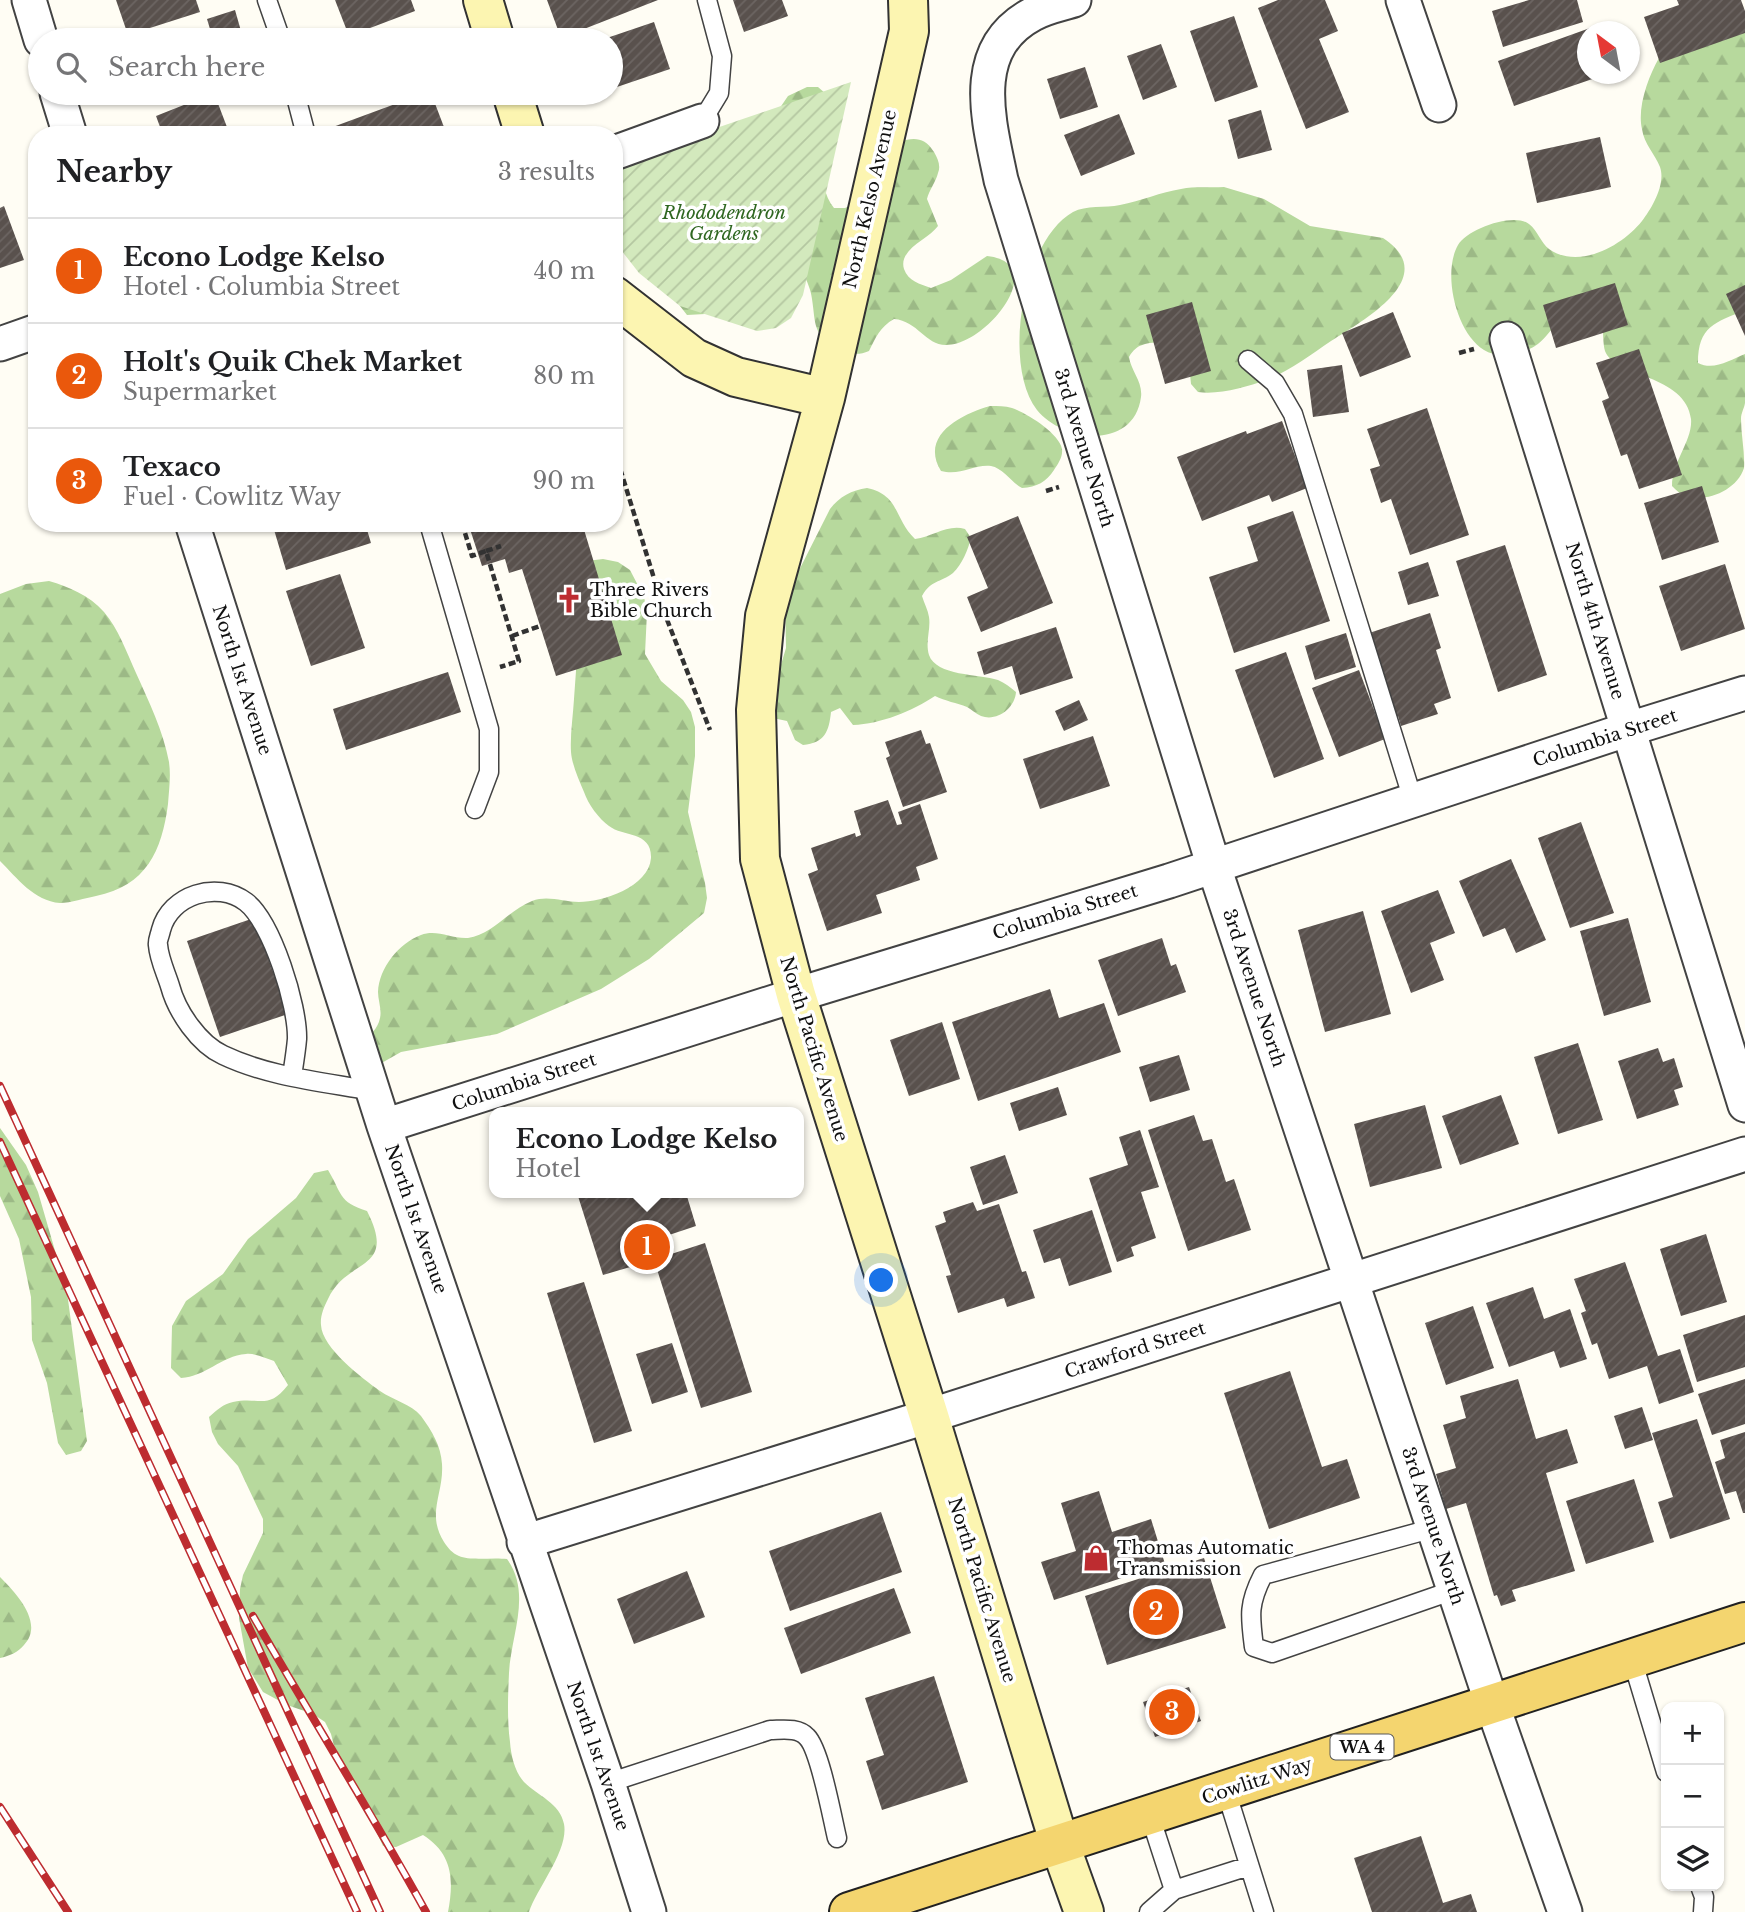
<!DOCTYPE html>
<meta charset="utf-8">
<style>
body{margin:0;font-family:"Libre Baskerville",serif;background:#f6f6f6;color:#202124}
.controls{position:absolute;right:21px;bottom:21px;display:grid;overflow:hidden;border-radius:14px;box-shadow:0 2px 5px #0004}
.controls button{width:63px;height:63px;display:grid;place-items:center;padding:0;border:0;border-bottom:2px solid #e0e0e0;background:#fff;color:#202124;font:35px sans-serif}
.compass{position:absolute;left:1577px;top:21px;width:63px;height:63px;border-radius:50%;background:#fff;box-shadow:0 2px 5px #0004;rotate:328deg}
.you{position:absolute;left:882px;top:1281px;width:24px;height:24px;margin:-18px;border:5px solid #fff;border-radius:50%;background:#1a73e8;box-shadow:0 0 0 10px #1a73e833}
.badge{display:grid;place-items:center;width:46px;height:46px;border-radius:50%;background:#ea580c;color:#fff;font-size:23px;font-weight:700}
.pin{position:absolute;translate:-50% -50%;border:4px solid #fff;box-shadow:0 2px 7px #0006}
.popup{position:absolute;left:489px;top:1107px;width:315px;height:91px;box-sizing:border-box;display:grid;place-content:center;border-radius:14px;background:#fff;filter:drop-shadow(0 2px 5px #0005);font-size:23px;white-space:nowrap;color:#757577}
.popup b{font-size:26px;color:#202124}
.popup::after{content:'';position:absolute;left:50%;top:100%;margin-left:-14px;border:14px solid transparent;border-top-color:#fff}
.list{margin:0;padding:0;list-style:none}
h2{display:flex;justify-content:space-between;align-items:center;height:91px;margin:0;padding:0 28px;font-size:30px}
h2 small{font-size:23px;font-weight:400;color:#757577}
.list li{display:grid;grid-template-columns:46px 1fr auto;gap:21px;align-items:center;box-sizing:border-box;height:105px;padding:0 28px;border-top:2px solid #e0e0e0}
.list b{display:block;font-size:26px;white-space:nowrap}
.list p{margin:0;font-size:23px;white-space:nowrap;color:#757577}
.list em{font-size:23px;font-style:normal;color:#757577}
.icon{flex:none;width:38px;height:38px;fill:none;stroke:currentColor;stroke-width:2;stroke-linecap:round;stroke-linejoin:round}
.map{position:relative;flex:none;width:1745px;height:1912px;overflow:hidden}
.search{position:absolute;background:#fff;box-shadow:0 2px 5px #0004;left:28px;top:28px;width:595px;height:77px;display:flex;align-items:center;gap:18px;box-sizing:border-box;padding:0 24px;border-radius:38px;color:#757577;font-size:26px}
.panel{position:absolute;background:#fff;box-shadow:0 2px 5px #0004;left:28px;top:126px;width:595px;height:406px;border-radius:28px}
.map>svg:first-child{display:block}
.forest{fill:url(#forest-firs)}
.garden{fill:url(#garden-furrows)}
.building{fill:url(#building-hatch)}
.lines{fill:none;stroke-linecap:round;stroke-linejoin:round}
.lane-casing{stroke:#434343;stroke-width:21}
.street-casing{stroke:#434343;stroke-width:37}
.secondary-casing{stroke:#323232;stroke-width:42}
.primary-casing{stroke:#212121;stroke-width:42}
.path{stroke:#323232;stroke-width:4.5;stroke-dasharray:7 3.5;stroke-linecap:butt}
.lane{stroke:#fff;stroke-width:18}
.street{stroke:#fff;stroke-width:33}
.secondary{stroke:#fcf5b1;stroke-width:38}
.primary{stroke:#f4d56f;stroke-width:38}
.rail-casing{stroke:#bd2c30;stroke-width:8}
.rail{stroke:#fff;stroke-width:5;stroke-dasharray:16;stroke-linecap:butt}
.labels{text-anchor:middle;stroke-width:7;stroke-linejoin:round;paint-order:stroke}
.shield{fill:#fff;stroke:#585858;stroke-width:2}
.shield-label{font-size:16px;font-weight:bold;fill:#101010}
.street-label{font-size:18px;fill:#101010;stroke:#fff}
.park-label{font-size:18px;font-style:italic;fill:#2f6721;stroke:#fff}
.poi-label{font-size:18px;fill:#101010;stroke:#fff;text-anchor:start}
</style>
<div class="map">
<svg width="1745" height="1912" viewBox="0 0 1745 1912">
<defs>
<pattern id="forest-firs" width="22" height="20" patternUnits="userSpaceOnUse" patternTransform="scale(1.75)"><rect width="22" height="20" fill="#b7d99d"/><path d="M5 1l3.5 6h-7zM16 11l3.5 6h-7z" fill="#9cb986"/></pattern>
<pattern id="garden-furrows" width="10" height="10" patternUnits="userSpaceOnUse" patternTransform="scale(1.75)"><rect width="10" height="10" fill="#d3e9bd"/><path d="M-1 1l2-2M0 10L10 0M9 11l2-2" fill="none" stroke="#b4c7a1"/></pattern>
<pattern id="building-hatch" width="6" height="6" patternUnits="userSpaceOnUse" patternTransform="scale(1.75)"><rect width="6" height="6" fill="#59514d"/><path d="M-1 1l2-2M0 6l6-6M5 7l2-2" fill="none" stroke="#6c6562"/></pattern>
</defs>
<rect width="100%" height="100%" fill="#fffdf4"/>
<path class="forest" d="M1745 29V310C1715 323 1698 326 1698 363 1714 371 1730 360 1745 354 1745 369 1745 388 1745 403 1744 409 1741 413 1741 419 1741 435 1745 452 1744 468 1737 490 1707 503 1685 496 1680 494 1676 490 1672 486 1672 462 1693 440 1691 419 1686 375 1614 376 1605 351 1603 344 1603 332 1603 324L1557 323C1550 331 1543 341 1535 346 1522 354 1498 359 1484 350 1456 333 1442 273 1458 245 1467 229 1514 212 1529 224 1538 231 1541 243 1549 249 1579 270 1622 246 1642 221 1652 208 1666 184 1660 167 1655 154 1644 144 1642 129 1637 108 1648 77 1659 58Z
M807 87H818L826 94C824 125 813 184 834 208H845L855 203 885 148C904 140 921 131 934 152 938 159 941 166 938 173 936 182 929 190 927 199L938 226C929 239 898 249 904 269 908 281 920 284 931 288L951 280 987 256C1052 263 986 346 946 345 925 345 918 321 894 319 880 327 876 337 869 351 857 356 850 354 838 348 812 334 816 325 812 299 811 290 807 281 803 273L705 314 687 315 680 306 668 273 788 96Z
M1224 187 1264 199 1310 226 1383 238C1443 277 1362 321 1331 341 1310 355 1290 371 1266 380 1247 387 1219 395 1198 392L1191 384 1190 374 1163 342C1147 343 1137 343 1129 357 1131 371 1143 382 1141 397 1134 450 1064 443 1037 410 1002 365 1022 241 1073 212 1086 205 1105 208 1120 205 1141 201 1161 192 1181 189 1195 186 1210 188 1224 187Z
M990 406C998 406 1005 406 1012 408 1026 413 1059 433 1062 449 1063 457 1058 464 1054 470 1046 482 1037 487 1022 488 1012 483 1003 468 991 466 974 464 961 476 941 471 919 435 962 414 990 406Z
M867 488C900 495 894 519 915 539 933 537 947 524 965 529L971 538C968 550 962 564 953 573 940 583 931 580 922 596 924 603 928 610 929 617 931 629 925 642 929 655 936 676 979 674 998 680 1005 683 1010 687 1016 692 1015 708 997 722 981 716 976 714 971 709 967 707 957 703 945 701 935 696 912 711 881 724 853 725L840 708 831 712C829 731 825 743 803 745L795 740 787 721 768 717 770 686 780 668 786 648 785 598 830 509C839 497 852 490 867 488Z
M603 559 618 562 630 570 644 597 647 612 645 654 661 681 683 700 691 712 695 727V756L688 812 705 883 707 898 704 913 649 959 601 989 497 1034 401 1052 364 1073 361 1043C369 1036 378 1029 380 1018 382 1010 378 1000 378 992 379 968 399 943 421 935 437 929 451 939 468 938 492 935 509 910 532 901 548 895 563 902 579 902 602 902 649 887 651 858 652 831 623 837 609 826 599 819 588 804 584 792 579 780 572 765 571 752 570 735 573 716 574 699 577 653 581 607 587 561Z
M49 581C69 587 89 595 104 612 118 628 127 653 136 673 149 702 163 730 169 762 171 776 169 790 168 804 162 851 146 886 96 896 85 898 71 903 60 903 34 901 17 878 0 861V594L26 584Z
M0 1128 26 1165 38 1192 67 1292 87 1441 81 1451 66 1455 58 1443 47 1383 32 1340 31 1297 19 1239 0 1196Z
M328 1170C342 1193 338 1202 367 1211 398 1272 347 1257 328 1299 324 1307 320 1316 321 1325 322 1348 362 1378 380 1391 393 1400 411 1404 421 1416 432 1431 441 1446 442 1464 444 1494 426 1513 444 1542 448 1548 452 1553 459 1556 470 1561 493 1557 507 1559 532 1593 511 1635 509 1673 508 1695 507 1720 510 1742 511 1756 515 1772 524 1782 538 1796 560 1803 564 1824 569 1850 537 1888 529 1912H448C454 1880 453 1854 423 1835L396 1847 383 1846 361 1799 338 1762 331 1734 325 1722 313 1714 287 1705 263 1692 248 1668 239 1618 240 1589 243 1575 263 1533V1519L238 1466 218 1444 212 1432 209 1417C217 1410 223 1404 233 1402 259 1396 268 1411 288 1385L274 1361C265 1358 255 1353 246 1354 221 1356 205 1377 181 1378L171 1368 172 1326 186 1301 223 1274 248 1239 296 1198 314 1173Z
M0 1577C15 1592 45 1623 24 1645 18 1652 10 1656 0 1658Z"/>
<path class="garden" d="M851 82 803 295 791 318 776 328 757 331 680 306 639 273 614 241V163Z"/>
<path class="building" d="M116 0H196L200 12 128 35Z
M335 0H411L415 11 349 36Z
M547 0H658L561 38Z
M733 0H782L788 16 744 32Z
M1278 0H1325L1338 31 1319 39 1349 112 1306 129 1258 8Z
M1529 0H1577L1583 22 1503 47 1492 11Z
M1677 0H1741L1745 11V33L1660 63 1644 17 1679 5Z
M235 10 241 31 213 39 207 19Z
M1234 16 1258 87 1215 102 1190 31Z
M654 22 670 69 611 89V40H601Z
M202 28 206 40H165Z
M421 28 425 40H383Z
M1590 28 1591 32H1588V74H1607L1514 106 1498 61Z
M1161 44 1177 87 1143 100 1127 56Z
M1085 67 1098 107 1060 119 1047 79Z
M149 93H181L152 102Z
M214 93 230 135H163L156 116Z
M425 93H431L447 135H324L322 131Z
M1261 110 1272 150 1238 159 1228 120Z
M1119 114 1135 154 1081 176 1064 135Z
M1600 137 1611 187 1537 203 1526 153Z
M4 206 24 260 0 268V208Z
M1615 283 1628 325 1556 348 1543 305Z
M1745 285V336L1726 294Z
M1192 302 1211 371 1165 384 1146 315Z
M1393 312 1411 357 1360 377 1342 333Z
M1639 349 1682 475 1639 489 1627 454 1621 456 1602 401 1609 398 1596 363Z
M1342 365 1349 412 1313 417 1307 370Z
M1427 408 1469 535 1410 555 1391 499 1381 503 1370 469 1380 466 1367 429Z
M1282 421 1307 488 1272 502 1269 495 1202 521 1177 457 1246 431 1247 434Z
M1702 486 1719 542 1662 560 1644 503Z
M1293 511 1330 621 1234 653 1209 577 1258 561 1247 527Z
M1018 516 1053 603 981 632 967 597 988 588 967 537Z
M272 523H365L371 543 286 570Z
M468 523H582L622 655 556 676 522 569 509 573 505 559 482 566Z
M1505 545 1547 675 1498 692 1456 561Z
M1428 562 1439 596 1408 605 1398 572Z
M1725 564 1745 629 1681 651 1659 586Z
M340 574 365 648 311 666 286 591Z
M1430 613 1441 648 1436 650 1451 698 1434 704 1438 714 1401 726 1398 716 1389 718 1363 635Z
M1056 627 1073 678 1020 695 1012 666 984 675 977 652Z
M1346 633 1356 667 1315 680 1305 646Z
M1286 652 1324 759 1274 778 1235 670Z
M1359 670 1385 739 1339 757 1312 688Z
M448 672 461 712 346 750 333 709Z
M1079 700 1088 720 1064 731 1055 711Z
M921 730 926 744 930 743 947 792 903 807 886 758 890 756 885 742Z
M1093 736 1110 786 1040 809 1023 759Z
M888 800 897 825 902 824 898 812 920 804 938 859 916 867 920 880 876 895 882 913 827 931 808 874 818 870 811 848 855 833 856 837 861 835 854 811Z
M1581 822 1614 913 1570 928 1538 838Z
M1511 859 1546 940 1516 953 1505 928 1483 937 1459 881Z
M1438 890 1455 933 1430 943 1444 980 1411 993 1381 911Z
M1363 911 1391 1014 1325 1032 1298 930Z
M254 918 288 1014 220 1037 187 941Z
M1628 918 1651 1002 1604 1016 1580 931Z
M1162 938 1171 966 1176 964 1186 992 1118 1016 1098 960Z
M1050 989 1059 1018 1104 1003 1121 1052 978 1101 952 1022Z
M942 1022 960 1079 909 1096 890 1040Z
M1578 1043 1603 1120 1558 1134 1534 1057Z
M1658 1048 1663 1062 1674 1058 1683 1087 1674 1090 1679 1105 1637 1119 1618 1061Z
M1179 1055 1190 1090 1150 1102 1139 1067Z
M1058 1087 1067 1115 1019 1131 1010 1103Z
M1501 1095 1519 1144 1460 1165 1442 1116Z
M1425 1105 1442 1168 1370 1187 1354 1124Z
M1194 1115 1203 1141 1212 1139 1226 1182 1234 1179 1251 1230 1188 1251 1148 1130Z
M1140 1130 1159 1187 1141 1192 1156 1238 1131 1247 1134 1256 1117 1262 1089 1178 1128 1165 1119 1137Z
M1005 1155 1018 1193 983 1205 970 1167Z
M577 1193H686L696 1226 651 1241 656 1259 705 1243 752 1392 701 1408 654 1260 603 1275Z
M973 1202 977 1211 999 1204 1022 1272 1026 1271 1035 1298 1007 1307 1004 1298 958 1313 946 1276 951 1275 935 1226 946 1222 943 1212Z
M1092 1210 1112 1272 1069 1286 1060 1258 1044 1263 1033 1230Z
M1706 1234 1727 1302 1681 1316 1660 1249Z
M1625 1262 1658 1356 1680 1349 1694 1392 1659 1404 1647 1366 1609 1379 1597 1343 1592 1345 1581 1313 1586 1311 1574 1279Z
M584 1282 632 1431 594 1443 547 1293Z
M1533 1287 1544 1319 1570 1309 1587 1359 1560 1368 1554 1351 1509 1367 1486 1303Z
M1473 1306 1494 1368 1446 1385 1425 1323Z
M1745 1315V1367L1697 1382 1683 1335Z
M672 1343 688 1392 652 1404 636 1354Z
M1290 1371 1322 1467 1347 1459 1360 1498 1269 1529 1224 1393Z
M1518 1379 1536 1439 1567 1429 1578 1463 1546 1473 1575 1571 1512 1590 1516 1601 1501 1606 1497 1595 1494 1596 1466 1503 1446 1509 1436 1474 1456 1468 1443 1425 1466 1418 1460 1396Z
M1745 1379V1424L1712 1435 1698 1394Z
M1642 1407 1653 1440 1625 1449 1614 1416Z
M1697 1419 1730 1519 1670 1539 1658 1502 1673 1497 1652 1433Z
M1745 1432V1513H1743L1736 1491 1725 1494 1715 1462 1725 1458 1720 1440Z
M1634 1479 1654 1542 1586 1564 1566 1501Z
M1099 1491 1112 1532 1151 1519 1165 1564 1054 1600 1041 1562 1076 1551 1061 1503Z
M881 1512 902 1572 790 1611 769 1551Z
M1204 1558 1226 1628 1107 1665 1085 1596Z
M687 1571 705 1617 634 1644 617 1599Z
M894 1588 911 1633 801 1674 784 1628Z
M934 1676 968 1782 882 1810 866 1761 884 1755 865 1698Z
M1189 1687 1201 1721 1155 1737 1143 1702Z
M1421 1836 1443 1903 1471 1894 1477 1912H1372L1354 1858Z"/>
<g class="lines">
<g class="lane-casing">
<path id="lane" d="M267 0 281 40
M295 93 306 135
M702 121 719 93 722 56 707 0
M1248 360 1275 383 1293 414 1413 800
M429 523 489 729V772L475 809
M292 1076C294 1063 296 1051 297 1039 298 1006 272 922 246 902 217 880 170 895 161 930 160 935 157 941 158 945 159 959 166 973 170 986 177 1012 199 1044 223 1055 269 1077 324 1082 373 1091
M1434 1528 1263 1575C1248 1604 1250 1616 1254 1647L1272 1653 1454 1590
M1632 1659 1666 1772
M608 1783 770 1730C782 1730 798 1727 807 1737 820 1750 832 1817 837 1838
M1226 1791 1264 1912
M1150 1816 1174 1890
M1700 1886 1704 1897 1703 1912
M1149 1912 1174 1890 1249 1866"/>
</g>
<g class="street-casing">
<path id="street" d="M29 0 41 40
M1074 0C1061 4 1045 7 1033 14 967 49 989 121 1001 180L1214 867 1492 1704 1565 1912
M1403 0 1439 105
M57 93 70 135
M614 153 702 121
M1507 339 1745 1105
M0 344 37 331
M192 523 384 1126 608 1783 649 1912
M384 1126 796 995 1169 881 1629 729 1745 693
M524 1542 929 1416 1745 1154"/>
</g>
<g class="secondary-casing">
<path id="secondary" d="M483 0 495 40
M908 0 909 31 825 398 765 616 756 710 760 859 796 995 929 1416 1060 1845 1084 1912
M512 93 525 135
M614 296 694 358 736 377 825 398"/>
</g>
<g class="primary-casing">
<path id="primary" d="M849 1912 1745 1622"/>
</g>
<path class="path" d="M1459 353 1474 349
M614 449 666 617 710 730
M1046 491 1059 487
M462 523 472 556 486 551 519 661 500 667
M486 551 501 546
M512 636 540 626"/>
<use href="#lane" class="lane"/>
<use href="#street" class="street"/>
<use href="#secondary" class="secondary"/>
<use href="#primary" class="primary"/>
<g class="rail-casing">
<path id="rail" d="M0 1086 380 1912
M0 1142 357 1912
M253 1616C310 1715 371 1812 426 1912
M0 1807 68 1912"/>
</g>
<use href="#rail" class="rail"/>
</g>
<defs>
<g id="church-bare" transform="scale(2.1)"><path d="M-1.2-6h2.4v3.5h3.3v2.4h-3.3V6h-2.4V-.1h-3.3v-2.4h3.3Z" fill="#bd2c30" stroke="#fff" stroke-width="2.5" paint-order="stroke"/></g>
<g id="shop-bare" transform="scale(2.1)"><path d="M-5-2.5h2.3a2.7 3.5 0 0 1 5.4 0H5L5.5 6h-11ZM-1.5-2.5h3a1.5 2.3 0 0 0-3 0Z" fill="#bd2c30" stroke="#fff" stroke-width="2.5" paint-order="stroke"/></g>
</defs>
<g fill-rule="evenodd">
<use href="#church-bare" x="569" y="600"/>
<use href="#shop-bare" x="1096" y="1558"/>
</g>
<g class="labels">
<rect class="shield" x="1330.5" y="1734.5" width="63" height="25" rx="5"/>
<g class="shield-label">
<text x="1362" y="1753">WA 4</text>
</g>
<g class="street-label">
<text transform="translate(870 199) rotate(-77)" y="6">North Kelso Avenue</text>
<text transform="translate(1084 448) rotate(73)" y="6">3rd Avenue North</text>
<text transform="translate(1595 621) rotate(73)" y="6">North 4th Avenue</text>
<text transform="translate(242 680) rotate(72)" y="6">North 1st Avenue</text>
<text transform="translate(1605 738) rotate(-18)" y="6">Columbia Street</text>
<text transform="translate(1065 912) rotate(-17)" y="6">Columbia Street</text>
<text transform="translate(1254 988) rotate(72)" y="6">3rd Avenue North</text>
<text transform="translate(814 1049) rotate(73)" y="6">North Pacific Avenue</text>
<text transform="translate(524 1082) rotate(-18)" y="6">Columbia Street</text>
<text transform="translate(416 1219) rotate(71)" y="6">North 1st Avenue</text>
<text transform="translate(1135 1350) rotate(-18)" y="6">Crawford Street</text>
<text transform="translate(1433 1526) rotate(72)" y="6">3rd Avenue North</text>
<text transform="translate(982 1590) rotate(73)" y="6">North Pacific Avenue</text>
<text transform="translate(598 1756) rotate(71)" y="6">North 1st Avenue</text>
<text transform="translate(1257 1781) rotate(-18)" y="6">Cowlitz Way</text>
</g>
<g class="park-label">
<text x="724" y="219">Rhododendron<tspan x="724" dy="21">Gardens</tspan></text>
</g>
<g class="poi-label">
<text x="590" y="596">Three Rivers<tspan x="590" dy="21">Bible Church</tspan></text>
<text x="1117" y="1554">Thomas Automatic<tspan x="1117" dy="21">Transmission</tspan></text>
</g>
</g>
</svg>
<div class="controls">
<button>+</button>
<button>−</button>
<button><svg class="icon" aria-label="layers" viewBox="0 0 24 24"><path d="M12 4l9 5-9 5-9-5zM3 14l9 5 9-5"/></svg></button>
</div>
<svg class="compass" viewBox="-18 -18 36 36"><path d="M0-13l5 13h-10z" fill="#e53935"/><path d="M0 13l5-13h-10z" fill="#757577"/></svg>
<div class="you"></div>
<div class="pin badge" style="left:647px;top:1247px">1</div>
<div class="popup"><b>Econo Lodge Kelso</b>Hotel</div>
<div class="pin badge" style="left:1156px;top:1612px">2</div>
<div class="pin badge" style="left:1172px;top:1712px">3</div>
<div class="search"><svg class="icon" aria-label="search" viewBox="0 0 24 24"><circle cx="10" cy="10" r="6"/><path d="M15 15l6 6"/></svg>Search here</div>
<section class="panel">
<h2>Nearby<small>3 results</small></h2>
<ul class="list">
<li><span class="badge">1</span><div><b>Econo Lodge Kelso</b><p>Hotel · Columbia Street</p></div><em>40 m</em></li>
<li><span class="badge">2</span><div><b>Holt's Quik Chek Market</b><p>Supermarket</p></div><em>80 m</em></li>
<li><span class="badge">3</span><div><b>Texaco</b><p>Fuel · Cowlitz Way</p></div><em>90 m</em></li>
</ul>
</section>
</div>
